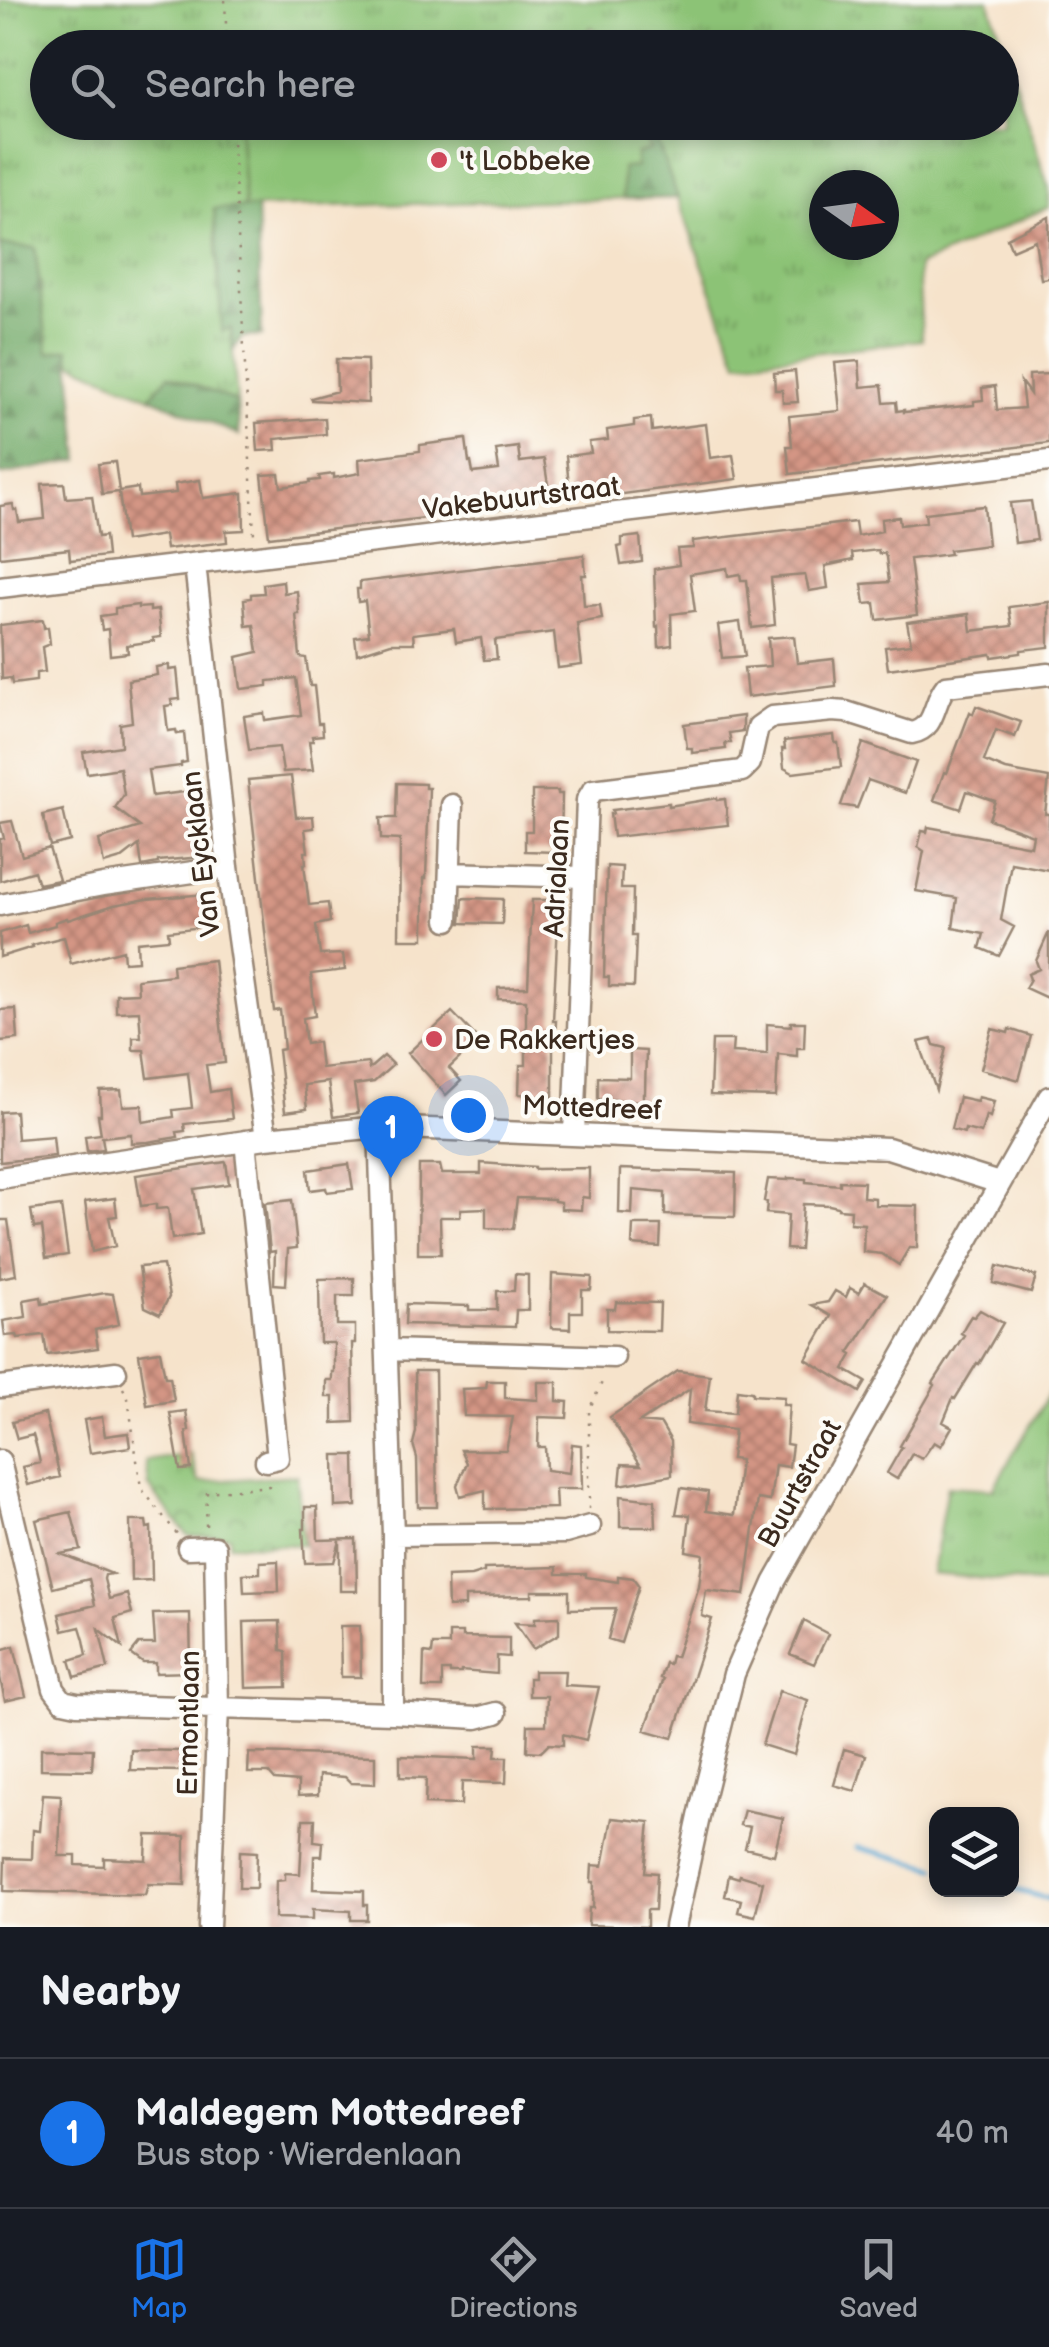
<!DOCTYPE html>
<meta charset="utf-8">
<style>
body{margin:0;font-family:"Balsamiq Sans",sans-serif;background:#242831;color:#f1f3f6}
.controls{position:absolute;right:30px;bottom:30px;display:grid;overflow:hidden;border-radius:20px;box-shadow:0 5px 15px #0003}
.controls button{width:90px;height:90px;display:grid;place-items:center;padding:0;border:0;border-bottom:2px solid #363941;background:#171b24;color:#f1f3f6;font:50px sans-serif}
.compass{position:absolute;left:809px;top:170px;width:90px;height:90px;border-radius:50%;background:#171b24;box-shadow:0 5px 15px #0003;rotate:104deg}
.you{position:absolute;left:468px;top:1115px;width:35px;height:35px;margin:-25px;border:8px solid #fff;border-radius:50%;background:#1a73e8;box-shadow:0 0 0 15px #1a73e833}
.badge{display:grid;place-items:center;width:65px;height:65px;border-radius:50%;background:#1a73e8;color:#fff;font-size:32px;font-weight:700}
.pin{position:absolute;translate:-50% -82px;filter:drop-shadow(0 2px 5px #0008)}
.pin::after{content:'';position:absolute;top:52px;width:35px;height:30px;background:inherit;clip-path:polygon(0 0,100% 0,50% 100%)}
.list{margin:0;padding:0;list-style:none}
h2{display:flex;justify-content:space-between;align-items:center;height:130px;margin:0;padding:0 40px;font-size:42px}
h2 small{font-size:32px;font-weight:400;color:#9ea1a6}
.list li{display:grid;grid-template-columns:65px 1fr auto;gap:30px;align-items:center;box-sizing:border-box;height:150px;padding:0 40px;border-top:2px solid #363941}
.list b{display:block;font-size:38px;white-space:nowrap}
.list p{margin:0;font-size:32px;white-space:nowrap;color:#9ea1a6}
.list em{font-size:32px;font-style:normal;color:#9ea1a6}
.icon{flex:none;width:55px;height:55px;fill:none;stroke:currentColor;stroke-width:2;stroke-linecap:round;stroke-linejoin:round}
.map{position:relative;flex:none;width:1049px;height:1927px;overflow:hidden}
.search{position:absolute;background:#171b24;box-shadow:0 5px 15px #0003;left:30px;right:30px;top:30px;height:110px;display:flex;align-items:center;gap:25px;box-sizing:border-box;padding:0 35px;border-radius:55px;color:#9ea1a6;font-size:38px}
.sheet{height:280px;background:#171b24}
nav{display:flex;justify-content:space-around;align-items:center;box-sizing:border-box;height:140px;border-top:2px solid #363941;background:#171b24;font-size:28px;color:#9ea1a6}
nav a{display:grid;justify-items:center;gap:5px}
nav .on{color:#1a73e8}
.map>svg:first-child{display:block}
.grass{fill:url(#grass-tufts);stroke:#64764a;stroke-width:2.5;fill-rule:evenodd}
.forest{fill:url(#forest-firs);stroke:#566a42;stroke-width:2.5}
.park{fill:url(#park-crowns);stroke:#64764a;stroke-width:2.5}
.pitch{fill:#8cc376;stroke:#64764a;stroke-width:2.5}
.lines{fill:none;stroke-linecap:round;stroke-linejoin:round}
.stream{stroke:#56a4cf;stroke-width:5}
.building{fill:url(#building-cross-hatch)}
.minor-casing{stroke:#988674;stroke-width:25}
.path{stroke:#988674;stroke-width:2.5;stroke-dasharray:2.5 8;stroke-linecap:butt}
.minor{stroke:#fff;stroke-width:20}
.poi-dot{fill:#d1495b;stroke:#fdfcf7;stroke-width:4}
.labels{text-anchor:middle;stroke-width:8;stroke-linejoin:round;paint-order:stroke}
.poi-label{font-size:28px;fill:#3b2a1e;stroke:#fdfcf7;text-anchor:start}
.street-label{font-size:28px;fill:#3b2a1e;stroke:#fdfcf7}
</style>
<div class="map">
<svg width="1049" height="1927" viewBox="0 0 1049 1927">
<defs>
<pattern id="grass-tufts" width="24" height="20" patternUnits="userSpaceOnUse" patternTransform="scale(2.5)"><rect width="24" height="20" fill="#8cc376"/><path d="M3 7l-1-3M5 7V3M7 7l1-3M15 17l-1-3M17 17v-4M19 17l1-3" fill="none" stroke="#749f60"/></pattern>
<pattern id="forest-firs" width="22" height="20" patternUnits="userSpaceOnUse" patternTransform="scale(2.5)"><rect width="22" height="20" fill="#71a967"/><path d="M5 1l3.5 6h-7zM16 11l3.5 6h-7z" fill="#5e8a54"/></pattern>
<pattern id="park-crowns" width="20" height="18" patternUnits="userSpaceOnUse" patternTransform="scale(2.5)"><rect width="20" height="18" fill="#8cc376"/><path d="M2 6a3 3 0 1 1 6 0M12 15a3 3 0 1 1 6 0" fill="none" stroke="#749f60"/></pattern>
<pattern id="building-cross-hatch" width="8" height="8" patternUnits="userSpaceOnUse" patternTransform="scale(2.5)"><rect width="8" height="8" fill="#d49685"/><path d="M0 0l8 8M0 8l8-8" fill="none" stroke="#ad7b6c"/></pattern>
</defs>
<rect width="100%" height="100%" fill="#fdfcf7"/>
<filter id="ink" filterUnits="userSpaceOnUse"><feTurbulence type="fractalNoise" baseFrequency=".01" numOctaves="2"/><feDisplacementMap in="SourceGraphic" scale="20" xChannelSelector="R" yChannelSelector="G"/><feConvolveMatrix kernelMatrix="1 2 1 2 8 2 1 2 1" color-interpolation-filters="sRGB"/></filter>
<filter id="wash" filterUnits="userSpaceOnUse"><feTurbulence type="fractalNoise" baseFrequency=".0048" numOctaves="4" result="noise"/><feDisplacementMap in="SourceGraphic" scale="40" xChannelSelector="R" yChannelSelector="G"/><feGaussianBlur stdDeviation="2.25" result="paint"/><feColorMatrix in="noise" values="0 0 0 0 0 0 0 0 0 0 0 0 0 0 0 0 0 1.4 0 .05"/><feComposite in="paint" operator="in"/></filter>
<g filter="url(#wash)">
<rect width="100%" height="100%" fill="#f6e3cb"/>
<path class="grass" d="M0 0H989L1049 189V207L918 266 922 340 738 362 650 123 1002 122V48L614 47 591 27 583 37 595 47 48 48V122L239 123 245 208 214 210 222 330 231 328 237 402 169 375 150 397 70 362 68 349 48 353 35 248 0 245ZM824 185H884V245H824Z
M1049 1393V1584L932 1574 947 1486 993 1489Z"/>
<path class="forest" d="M635 123H650L678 198 623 199 622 168 636 167V154L649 149Z
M257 207 262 336 242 337 233 351 231 328 222 331 214 209Z
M0 245 35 248 48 353 69 349 80 460 0 475Z
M169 375 237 402 239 435 150 397Z"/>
<path class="park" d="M191 1454 199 1482 297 1475 303 1545 230 1544V1536H188L149 1487 146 1461Z"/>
<path class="pitch" d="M239 123H635L650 149 636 154V167L622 168 623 199 245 208Z"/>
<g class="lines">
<path class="stream" d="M857 1847 936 1868
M1012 1889 1049 1899"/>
</g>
<g id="blocks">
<path class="building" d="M1049 217V278L1041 279 1035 240 1012 250 1007 238Z
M336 359 367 360 368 403 312 400 311 398 337 391Z
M859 361 861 387 882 385 884 403 896 402 897 411 904 410V412L974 405V401L983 400 982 388 995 386 997 410 1024 408 1021 382 1030 394 1029 375 1049 374V443L790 474 787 446H792L789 416 840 411 835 363Z
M795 371 798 402 783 403 782 390H775L774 373Z
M325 418 326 434 275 439 276 450 258 451 256 423Z
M651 418 652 431 706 424 710 458 733 455 737 479 592 498 591 493 570 495 566 456 591 453 589 442 608 440 607 430 634 426V420Z
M466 439 469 462H471L473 473 499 470 496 450 518 447 520 462 544 459 550 498 522 501 523 506 269 537 262 475 279 474 281 487 310 483V481L320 480 319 476 334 474V478L360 473 359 459 420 451V445Z
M115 462 119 491 138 488 139 497 176 493 175 484 200 480 203 498 243 493 244 530 226 531 227 542 166 549 164 535 125 541 119 492 102 494 98 464Z
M64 483 66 498 92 496 98 537 105 536 107 556 70 560 69 549 0 557V506L13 504 14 510H17L19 522 45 519 42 484Z
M1031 501 1037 540 1015 543 1010 503Z
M984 506 988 545 949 550 950 554 910 559 917 615 877 620 875 603 865 604 862 584 889 582 886 557 884 553 879 554 878 550 852 553 853 560 825 566 828 588 809 591 805 575 771 578 775 625 752 628 747 580H741L740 574 728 576 727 568 690 574 695 611 671 614 672 645 659 647 658 626 656 627 654 569 679 565 677 549 693 548V541L855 522 857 536 882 531 881 519 899 517 900 525 926 522 925 513Z
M640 536 642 562 621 565 618 547 622 546V538Z
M584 555 586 575H582L584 606 600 605 602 619 577 623 582 665 558 668 554 632 495 640 497 659 484 660 481 638 456 642 454 629 413 634 414 643H391L357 654 355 637 369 635 365 601 358 602 357 589H360V582Z
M283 581 284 593 297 591 299 614H296L300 657 306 658 310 686H314L318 723H322L323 735 312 736 313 741H309L313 770 283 772 279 747 249 750 244 716 264 713 265 720 301 715 296 678 268 681V686L241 689 237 657 258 652 254 625 246 626 244 599 251 598V594L264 593 263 584Z
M1049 602V647L1021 650V653L992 657 991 654 888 669 885 647 911 644 907 622 969 614 971 631 1012 626 1009 607Z
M138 605V608L150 607V611L158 610 161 637 153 638 154 641 127 645 128 653 110 655 108 629 102 630 100 616 115 614V608Z
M43 620 44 628 48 627 50 644 42 647 45 672 36 673V681L12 684 11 678 2 679 0 625Z
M740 622 745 656 722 658 718 625Z
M794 636 797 663 834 659 836 686 747 697 744 668 770 666 768 638Z
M169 665V670L177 669 180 699 171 700 172 705 165 706 168 731 176 730 177 734 184 733 187 762 181 763V766L148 770 152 796 192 791 196 833H199L202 857 158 861V863L142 866 139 845 121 859 104 864 99 840 140 827 115 808 124 795 120 768 87 773 83 752 121 746 120 724 132 722 128 680 157 675 156 667Z
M976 706 1021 722 1015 737 996 730 984 761 1006 770 1049 778 1045 814H1049V870L1011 863 1001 920 1014 927 999 956 980 948 984 934 953 928 957 898 916 891 924 851 918 847 922 831 927 832 928 827 1031 846 1033 835 989 819 995 801 967 791 961 809 934 800 944 772 947 773 970 712 973 714Z
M743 716V731L729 733 731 743H725L726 749 692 753V748H687L684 724Z
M834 735 835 743H838L841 767 793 773 784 768 782 749H785L784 741Z
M863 743 916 762 905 793 868 780 857 808 841 805Z
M291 776 296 817 313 816 314 828 305 829 308 852H305L306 864H304L309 905 328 903 330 922 316 925 320 955 343 954 345 970 311 974 315 1016 303 1018 306 1044 318 1042 321 1068 368 1063 369 1069 384 1056 393 1065 374 1082 354 1085 358 1113 333 1117 328 1082 304 1085 307 1109 285 1112 278 1050 284 1049 280 1010 274 1011 248 780Z
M397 783 425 784V788H429L426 878H424V939H399L400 840 381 839 380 818H396Z
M532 791H558V794H562L561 848 556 847V852L525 851V831H532Z
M717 798V800L725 799 728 825 613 837 610 814H613L612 810 669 803V806Z
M63 810 70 841 50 846 43 815Z
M12 821 22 856 49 848 59 880 38 884 34 871 0 881V839L4 838 0 823Z
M607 866 622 867 621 889H633L632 936H636L634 987 609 986V977H604Z
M206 894 210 926 168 931 169 939 137 942 138 961 124 962 123 950 71 964 64 937 32 945 33 947 0 957V933L26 925 28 933 55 925V922L67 918 68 920 114 905 147 899Z
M463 898 503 899 502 924 461 923Z
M532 900H555V903H559L553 1021H556L555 1039H553V1098L519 1094 520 1065H526V1000L498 999V988L528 987Z
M1049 932V999L1025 988 1030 979 1028 974 1039 969 1036 961Z
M214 960 225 1063 206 1065 210 1092 228 1089 232 1119 184 1124 185 1131 177 1132 178 1137 148 1142 131 1143V1134L102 1137 104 1149 87 1151 85 1136 101 1134 98 1115H101L100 1091 121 1090 123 1106 142 1105 143 1122 174 1117 173 1110 192 1108 188 1073 148 1078 144 1050H133V1037H141L139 1011 116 1012V994L138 993 137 979 173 975 172 965Z
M16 1009 18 1039 0 1041V1010Z
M452 1012 479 1040 449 1068 461 1081 446 1095 408 1053Z
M791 1022H805L804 1048H797V1056L778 1054 776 1097 710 1095 712 1040H733L732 1052 767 1054V1024L791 1026Z
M992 1029 1008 1033 1009 1029 1031 1036 1019 1080 981 1069Z
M932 1039 934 1045 946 1048 936 1090 919 1042Z
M630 1050 646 1051 645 1094H643V1101L598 1099V1077L630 1078Z
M959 1097 977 1101 978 1097 994 1101 990 1117 986 1115 981 1133 965 1129 964 1133 951 1129Z
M15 1111 17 1139 53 1136 55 1156 0 1162V1112Z
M226 1162 229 1184 194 1189 201 1234 172 1239 168 1208 156 1209V1204L141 1206 136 1175Z
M481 1163 535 1167V1169L589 1168V1198L582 1197 581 1210 561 1209V1202L554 1201V1199L517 1198 513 1229 486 1228V1208L461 1209 460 1217H440L441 1254H418L419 1165H440L442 1174H481Z
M349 1164 353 1189 327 1192 326 1188 310 1190 308 1170Z
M620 1169 736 1173 735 1217 665 1215V1193L633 1190 632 1214 619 1213Z
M788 1178 806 1179V1182L840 1185V1181L864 1182 863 1197 875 1198V1205L918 1206 917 1248H909L899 1265 882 1254 863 1252 864 1224 850 1223 851 1210 838 1209V1207L829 1205 803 1204 800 1250 786 1249 788 1215 766 1213 767 1202 764 1201 768 1179 788 1180Z
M115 1198 117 1216 109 1217 115 1246 92 1252 85 1202Z
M292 1200 297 1248 288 1249 286 1285 274 1284 275 1251 270 1252 265 1203Z
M61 1206 68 1255 46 1258 42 1227 34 1228 31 1210Z
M0 1220H8L16 1275 0 1278Z
M633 1225H661L660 1247 632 1245Z
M163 1265 169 1297 160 1314 145 1307 139 1267Z
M997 1266 1036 1276 1031 1293 993 1283Z
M515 1274 528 1275V1310H516L515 1327 405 1324 406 1304 469 1306V1310H497V1291H514Z
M552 1274 592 1277 591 1290H582V1312H570V1329L551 1328Z
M354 1278V1296H337V1325H355V1343H352L354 1422 333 1423V1397H326V1380H332V1372H334V1343H320L319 1279Z
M865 1283 887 1295 849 1353 852 1355 844 1369 866 1382 860 1392 806 1359 831 1316 812 1305 828 1302 835 1291 846 1297 850 1288 859 1293Z
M105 1293 113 1294 119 1324 95 1330 98 1348 47 1355 44 1335 18 1338 17 1335 5 1336 3 1321 26 1317 24 1300 41 1297 42 1304Z
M616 1302 660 1303 659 1331 607 1330V1309H615Z
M980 1310 1003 1323 979 1364 977 1363 955 1399 953 1398 943 1422 952 1427 941 1446 934 1442 922 1459 912 1454 897 1479 887 1473 902 1447 900 1446 935 1385 933 1383 964 1335 961 1333 966 1324 971 1316 974 1317Z
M160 1351 165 1377H170L174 1401 147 1405 139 1354Z
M415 1371H435L437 1507H418L417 1458 413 1444 416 1432Z
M678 1371 710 1375 705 1411 735 1413 737 1390 752 1392V1395L784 1397 783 1405H789L786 1444 792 1445 789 1467 775 1465 770 1501 758 1499 745 1595 706 1590 702 1616 712 1619 673 1738 645 1730 663 1679 660 1678 665 1663 669 1664 671 1656 676 1657 699 1586 703 1554 686 1551 690 1515 676 1514 681 1488 708 1492 706 1511 734 1515 740 1460 731 1459 734 1430 687 1424 690 1389 640 1422 661 1424 671 1441 672 1475 620 1485 622 1464 641 1465 610 1417Z
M487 1381H505V1398L538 1400V1382H557V1401L568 1402 567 1418 539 1417 538 1447H545L546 1470 569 1473 572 1444 581 1445 582 1489H555L556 1508 485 1509V1490L460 1496 457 1485 467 1463 461 1450H506L513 1417 464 1416 462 1389 486 1388Z
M186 1411 189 1430 186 1431 191 1469 180 1470 170 1413Z
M45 1414 60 1477 28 1485 23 1467 40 1463 37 1449 33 1435 17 1439 12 1422Z
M102 1417 105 1436 128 1433 130 1447 90 1453 84 1420Z
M334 1455H355L356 1506 335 1507Z
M620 1496 655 1500 656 1527H620Z
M305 1507H317L318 1540 356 1539 357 1591H340V1541L334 1562 305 1563 303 1529H305Z
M71 1512 81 1550 61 1554 112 1574 105 1575 104 1579 109 1599 127 1594 132 1613 115 1618 122 1647 99 1629 108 1668 75 1677 70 1660 87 1655 84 1640 80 1627 63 1631 59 1614 95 1605 89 1579 53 1588 36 1520Z
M130 1521H146L147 1528 151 1527 152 1580 131 1581Z
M278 1561 279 1591 244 1592 243 1574 260 1573V1562Z
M557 1567V1574H586V1577L618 1582V1576L633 1578 639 1586 621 1643 608 1639 616 1608 569 1609V1591H532V1596L465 1597V1606L448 1607 447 1577 471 1576 484 1572V1569Z
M190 1613 191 1672 156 1673V1663H143L131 1654 139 1644H155L153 1614Z
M559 1617V1634L533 1649 515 1623 535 1624V1618Z
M280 1621 281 1650 286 1651 287 1687 246 1688 244 1622Z
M804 1621 828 1634 814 1664 790 1654Z
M340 1626H360L361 1677H341Z
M449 1633H462V1637L509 1638V1657L497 1656V1674L461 1671V1673H450V1671H442V1688H423L424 1653 432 1654 433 1645H449Z
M14 1646 26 1696 5 1701 0 1678V1650Z
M534 1671H565L564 1685 599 1687 586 1740 563 1734V1745L549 1744 541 1752 527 1751 528 1725H546L547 1696H529V1678H534Z
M779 1691 808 1700 794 1755 762 1745Z
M477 1746H496L495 1757H507L506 1783 462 1782 461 1805 425 1804 426 1778 400 1777V1756L477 1759Z
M41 1748 93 1749 92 1770 41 1769Z
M844 1749 866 1755 855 1791 834 1785Z
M131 1750 182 1751 181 1771 130 1770Z
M249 1753 375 1756V1784L351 1783 345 1777 319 1775 318 1795 298 1796V1782L275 1780 269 1773H248Z
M43 1794 61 1795 59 1856H76V1865L104 1866V1858L146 1860 147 1835 185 1836V1885L148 1884 145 1895 4 1891 5 1858 32 1859 33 1830 40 1831Z
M744 1810 783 1818 774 1855 745 1848 750 1827 740 1825Z
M612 1818 650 1822 645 1872 657 1873 655 1910H647V1927L588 1925 589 1908H593L594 1882H591L592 1865 603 1866Z
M303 1819H315L314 1841 323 1842 322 1856H314L313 1889 364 1891V1905H367V1920H351V1911L313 1909V1919L275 1918 276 1881 285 1880V1873L300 1874Z
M240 1851 257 1852 256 1888H239Z
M729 1875 739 1878 740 1875 763 1882 755 1916 738 1912 741 1900 725 1896Z"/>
</g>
</g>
<g filter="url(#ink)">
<use href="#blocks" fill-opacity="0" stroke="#988674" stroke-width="2.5"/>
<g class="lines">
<g class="minor-casing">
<path id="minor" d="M195 564 228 867 266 1138
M0 587 1049 461
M450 873 583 877
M0 905 103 885 228 867
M448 920 452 805
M574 1134 587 800 593 790 742 771 750 763 758 727 772 717 833 711 846 712 912 733C937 728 932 703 946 686L1049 674
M245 1141 278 1458 266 1461
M0 1178 266 1138 379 1127 888 1148 999 1183
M388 1350 614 1357
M0 1387 116 1372
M0 1461 54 1689 63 1701 77 1704 393 1713V1535L379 1127
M393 1535 565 1533 590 1526
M188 1548 215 1547 218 1708 209 1927
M393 1713 477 1718 496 1713
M675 1927 702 1803 734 1674 774 1583 1049 1097"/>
</g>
<path class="path" d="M225 0 227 48
M232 122 254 535
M123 1388 128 1398 141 1488 178 1535
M589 1509V1410L605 1376
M206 1526 207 1492 269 1486 268 1481"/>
<use href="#minor" class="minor"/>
</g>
</g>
<g class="poi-dot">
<circle cx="439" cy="160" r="10"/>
<circle cx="434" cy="1039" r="10"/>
</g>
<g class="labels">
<g class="poi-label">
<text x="459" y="170">'t Lobbeke</text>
<text x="454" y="1049">De Rakkertjes</text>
</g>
<g class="street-label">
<text transform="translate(521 497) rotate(-7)" y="10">Vakebuurtstraat</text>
<text transform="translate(200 854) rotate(-97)" y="10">Van Eycklaan</text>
<text transform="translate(556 878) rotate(-87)" y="10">Adrialaan</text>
<text transform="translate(592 1107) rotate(2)" y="10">Mottedreef</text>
<text transform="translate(799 1483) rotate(-61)" y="10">Buurtstraat</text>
<text transform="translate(188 1723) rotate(-89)" y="10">Ermontlaan</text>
</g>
</g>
</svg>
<div class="controls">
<button><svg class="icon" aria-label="layers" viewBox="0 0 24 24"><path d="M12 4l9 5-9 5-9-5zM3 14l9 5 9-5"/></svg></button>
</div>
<svg class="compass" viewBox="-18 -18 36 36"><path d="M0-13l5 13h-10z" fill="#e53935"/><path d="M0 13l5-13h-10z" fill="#9ea1a6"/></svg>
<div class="you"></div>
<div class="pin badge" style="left:391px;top:1178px">1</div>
<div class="search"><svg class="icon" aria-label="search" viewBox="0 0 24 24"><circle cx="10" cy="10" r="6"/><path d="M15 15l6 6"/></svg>Search here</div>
</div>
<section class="sheet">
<h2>Nearby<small></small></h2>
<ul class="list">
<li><span class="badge">1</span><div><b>Maldegem Mottedreef</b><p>Bus stop · Wierdenlaan</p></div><em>40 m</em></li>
</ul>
</section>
<nav>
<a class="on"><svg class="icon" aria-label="map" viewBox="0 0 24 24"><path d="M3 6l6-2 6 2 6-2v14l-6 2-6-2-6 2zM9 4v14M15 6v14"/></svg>Map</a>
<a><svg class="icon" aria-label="directions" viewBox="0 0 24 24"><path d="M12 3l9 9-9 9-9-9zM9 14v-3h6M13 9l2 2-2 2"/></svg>Directions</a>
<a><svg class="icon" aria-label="saved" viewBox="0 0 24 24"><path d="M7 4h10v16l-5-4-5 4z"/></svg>Saved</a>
</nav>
